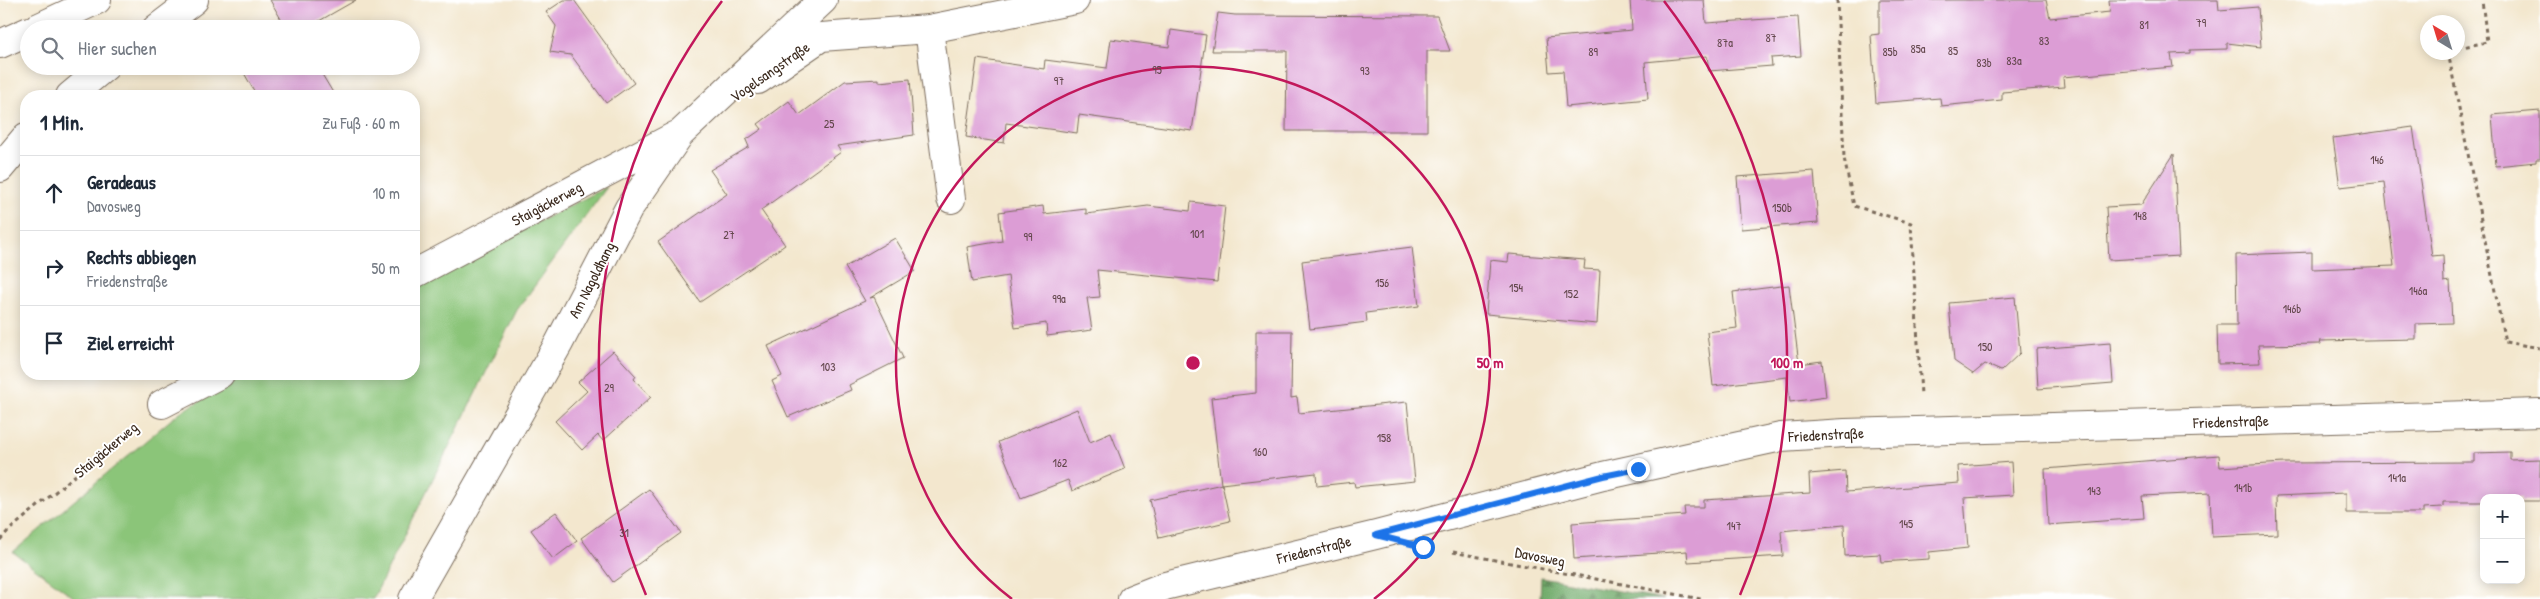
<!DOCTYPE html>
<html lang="de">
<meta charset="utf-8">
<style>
body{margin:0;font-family:"Patrick Hand",sans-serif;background:#f6f6f7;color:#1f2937}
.controls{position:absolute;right:15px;bottom:15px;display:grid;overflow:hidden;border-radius:10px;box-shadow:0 2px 12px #0003}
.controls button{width:45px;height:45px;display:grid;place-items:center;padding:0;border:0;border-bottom:1px solid #e0e1e3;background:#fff;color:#1f2937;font:25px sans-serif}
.compass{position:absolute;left:2420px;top:15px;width:45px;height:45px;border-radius:50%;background:#fff;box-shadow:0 2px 12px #0003;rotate:322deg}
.stop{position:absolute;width:15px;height:15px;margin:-11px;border:4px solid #1a73e8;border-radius:50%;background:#fff}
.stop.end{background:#1a73e8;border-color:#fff;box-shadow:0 1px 5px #0008}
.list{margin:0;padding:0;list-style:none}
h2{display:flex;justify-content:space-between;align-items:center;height:65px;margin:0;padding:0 20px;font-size:21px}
h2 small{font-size:16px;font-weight:400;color:#747a83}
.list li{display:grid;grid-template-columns:32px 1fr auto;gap:15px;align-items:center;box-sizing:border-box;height:75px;padding:0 20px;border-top:1px solid #e0e1e3}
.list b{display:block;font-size:19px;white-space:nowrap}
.list p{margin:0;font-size:16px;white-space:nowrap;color:#747a83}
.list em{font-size:16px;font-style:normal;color:#747a83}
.icon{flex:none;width:28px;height:28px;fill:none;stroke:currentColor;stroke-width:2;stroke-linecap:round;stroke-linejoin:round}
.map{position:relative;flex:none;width:2540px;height:599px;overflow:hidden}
.search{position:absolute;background:#fff;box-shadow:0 2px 12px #0003;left:20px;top:20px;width:400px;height:55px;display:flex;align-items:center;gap:12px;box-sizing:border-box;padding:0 18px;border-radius:28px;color:#747a83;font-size:19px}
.panel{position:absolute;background:#fff;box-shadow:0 2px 12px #0003;left:20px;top:90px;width:400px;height:290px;border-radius:20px}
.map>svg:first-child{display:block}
.green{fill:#8bc579;stroke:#63784c}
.forest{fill:url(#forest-firs);stroke:#566a44}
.building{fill:#dc9dd5}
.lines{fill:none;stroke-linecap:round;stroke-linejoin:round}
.minor-casing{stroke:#7b6c5c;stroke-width:30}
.path{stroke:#7b6c5c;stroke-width:3;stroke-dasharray:4 4;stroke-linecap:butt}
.minor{stroke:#fff;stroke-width:28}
.route{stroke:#1a73e8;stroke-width:6}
.ring{fill:none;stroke:#c2185b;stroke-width:2.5}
.labels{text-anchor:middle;stroke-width:4;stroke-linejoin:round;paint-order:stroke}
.number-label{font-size:12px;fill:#63474c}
.street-label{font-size:15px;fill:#3b2a1e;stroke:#fff}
.centre{fill:#c2185b;stroke:#fff;stroke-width:2.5}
.ring-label{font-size:15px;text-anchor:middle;font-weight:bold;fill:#c2185b;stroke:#fff;stroke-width:4;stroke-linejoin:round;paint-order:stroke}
</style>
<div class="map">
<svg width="2540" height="599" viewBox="0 0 2540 599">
<defs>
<pattern id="forest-firs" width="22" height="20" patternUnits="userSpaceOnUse" patternTransform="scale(1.25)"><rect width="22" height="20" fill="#70aa69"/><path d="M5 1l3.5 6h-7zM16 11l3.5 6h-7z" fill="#5d8b56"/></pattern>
</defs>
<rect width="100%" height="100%" fill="#fff"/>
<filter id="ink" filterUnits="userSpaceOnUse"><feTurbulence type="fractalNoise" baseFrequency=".02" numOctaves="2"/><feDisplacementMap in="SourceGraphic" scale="10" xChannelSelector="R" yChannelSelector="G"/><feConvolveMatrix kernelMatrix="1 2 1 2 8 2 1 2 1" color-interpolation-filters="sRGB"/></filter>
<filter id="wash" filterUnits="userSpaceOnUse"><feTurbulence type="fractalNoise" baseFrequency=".0096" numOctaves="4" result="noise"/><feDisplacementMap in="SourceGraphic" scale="20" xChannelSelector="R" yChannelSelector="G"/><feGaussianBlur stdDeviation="1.12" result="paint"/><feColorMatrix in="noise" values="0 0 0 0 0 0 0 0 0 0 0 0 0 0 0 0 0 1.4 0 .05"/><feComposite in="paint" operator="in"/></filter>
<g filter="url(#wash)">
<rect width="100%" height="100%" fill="#f3e7ce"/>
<path class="green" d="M607 187 517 310 373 599H76L13 552 180 412 250 374H414V285Z"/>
<path class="forest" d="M1541 577 1664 599H1540Z"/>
<g id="blocks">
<path class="building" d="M270 0H356L305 29H281L285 26Z
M564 0H574L634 83 606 103 571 55 550 52 556 26 546 12Z
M1630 0H1704L1706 23 1798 17 1801 56 1771 58 1772 66 1709 71 1707 56 1645 62 1648 99 1566 107 1563 71 1549 72 1546 38 1632 30Z
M1879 0H2046L2050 18 2110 12 2109 0H2218L2219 10 2258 7 2261 47 2227 43V49L2190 50V53L2171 54 2173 67 2063 77 2064 87 2002 92V100L1941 106 1940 98 1876 103 1871 35 1879 34Z
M1218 13 1235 15 1437 16 1450 51H1427V131H1286L1287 51H1212Z
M1171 30 1206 35 1192 131 1079 115 1077 133 1006 123 1004 143 966 137 977 59 1044 69 1045 60 1107 68 1111 39 1169 47Z
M240 66H317L335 96H257Z
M879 79V82L910 79 914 135 837 146 841 152 761 210 785 245 700 302 658 242 727 194 710 170 749 147 746 140 762 129 758 124 789 101 799 115 845 81Z
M2540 111V159H2536V162L2496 166 2492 115Z
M2413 127 2432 256 2443 255 2444 282 2450 281 2452 323 2416 324V339L2320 341 2321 344 2258 345 2260 363 2218 364 2217 325H2237L2236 255 2312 252V269L2394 266 2384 182 2340 187 2333 138Z
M2174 154 2179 256 2109 260 2106 207 2141 205Z
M1814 171 1818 223 1741 229 1737 177Z
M1191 202 1225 206 1217 282 1097 270 1100 297 1087 298 1092 330 1047 336 1046 323 1015 328 1008 276 972 282 967 247 1002 241 999 212 1043 206 1044 214 1086 209V214L1148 206 1190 211Z
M895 238 915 271 870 298 874 297 903 358 849 385 851 390 788 417 772 381 782 376 768 346 865 301 845 267Z
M1412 247 1419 306 1366 313 1367 322 1310 329 1302 261Z
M1509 254 1585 260 1584 269 1600 270 1597 324 1486 314 1490 260 1508 262Z
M1789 285 1799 364 1822 361 1826 397 1790 402 1787 377 1713 386 1707 332 1737 328 1733 292Z
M2015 297 2020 353 2001 371 1985 364 1973 374 1954 361 1949 303Z
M1256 331H1292L1291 398 1297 397 1299 413 1407 402 1415 481 1355 487 1354 482 1317 486 1316 473 1221 484 1211 398 1256 393Z
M2110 343 2113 383 2038 389 2036 349Z
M613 351 636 376 634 379 651 397 603 441 598 435 582 450 555 421 587 391 578 382Z
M1077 409 1090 442 1111 433 1125 469 1072 491 1068 480 1021 498 998 442Z
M2510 452V460L2540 459V501H2521V498H2484V502H2443V507L2423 508V513H2346V493L2276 496 2277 534 2212 537 2210 493 2142 496 2144 518 2048 525 2045 469 2219 455 2220 467 2284 463 2474 462V453Z
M2011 462 2013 495 1964 498 1968 548 1929 552V559L1881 562 1880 554 1845 556 1844 525 1781 531 1783 556 1688 562 1687 551 1574 559 1572 523 1685 515 1684 507H1704V500L1810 493 1809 474 1845 471 1846 492 1959 483 1958 466Z
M1222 484 1230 521 1159 538 1150 500Z
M649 489 681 533 613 582 581 538Z
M556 512 577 541 553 559 531 530Z"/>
</g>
</g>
<g filter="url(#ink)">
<use href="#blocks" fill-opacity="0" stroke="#7b6c5c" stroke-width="1"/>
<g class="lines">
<g class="minor-casing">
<path id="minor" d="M35 29 97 0
M156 29 194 0
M929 29 951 199
M0 44 29 31
M758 80 821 37 929 29 1075 0
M70 96 106 66
M0 168 26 137
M414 274 677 135
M162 404 220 374
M413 599 559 343 629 208 680 134 823 0
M1132 599 1165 586 1376 535 1603 476 1698 455 1781 437 1845 433 2540 413"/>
</g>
<path class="path" d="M1837 0 1844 158 1854 206 1911 223 1921 395
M2458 48 2487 42 2482 0
M2448 52 2505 342 2540 348
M0 540 8 531 136 425
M1453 552 1701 599"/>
<use href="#minor" class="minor"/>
</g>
</g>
<g class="lines" filter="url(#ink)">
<path class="route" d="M1423 547 1376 535 1603 476 1638 469"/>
</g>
<g class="ring">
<path d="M1012 599A297 297 0 1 1 1374 599"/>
<path d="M646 595A594 594 0 0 1 722 1M1664 1A594 594 0 0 1 1740 595"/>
</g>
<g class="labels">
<g class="number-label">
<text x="2201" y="27">79</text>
<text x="2144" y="29">81</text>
<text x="1771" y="42">87</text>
<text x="2044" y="45">83</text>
<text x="1725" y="47">87a</text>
<text x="1918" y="53">85a</text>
<text x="1953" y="55">85</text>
<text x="1593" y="56">89</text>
<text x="1890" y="56">85b</text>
<text x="2014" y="65">83a</text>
<text x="1984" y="67">83b</text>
<text x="1157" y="74">95</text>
<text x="1365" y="75">93</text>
<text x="1059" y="85">97</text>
<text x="829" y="128">25</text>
<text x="2377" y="164">146</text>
<text x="1782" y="212">150b</text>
<text x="2140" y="220">148</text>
<text x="1197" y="238">101</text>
<text x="729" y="239">27</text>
<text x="1028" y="241">99</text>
<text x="1382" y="287">156</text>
<text x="1516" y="292">154</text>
<text x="2418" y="295">146a</text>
<text x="1571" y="298">152</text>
<text x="1059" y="303">99a</text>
<text x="2292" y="313">146b</text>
<text x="1985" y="351">150</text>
<text x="828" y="371">103</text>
<text x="609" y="392">29</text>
<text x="1384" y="442">158</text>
<text x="1260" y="456">160</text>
<text x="1060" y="467">162</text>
<text x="2397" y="482">141a</text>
<text x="2243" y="492">141b</text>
<text x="2094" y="495">143</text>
<text x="1906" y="528">145</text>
<text x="1734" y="530">147</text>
<text x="624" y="537">31</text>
</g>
<g class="street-label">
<text transform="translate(770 72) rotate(-35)" y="5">Vogelsangstraße</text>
<text transform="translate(547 204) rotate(-28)" y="5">Staigäckerweg</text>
<text transform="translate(592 280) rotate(-63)" y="5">Am Nagoldhang</text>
<text transform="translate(2231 422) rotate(-2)" y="5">Friedenstraße</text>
<text transform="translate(1826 435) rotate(-3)" y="5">Friedenstraße</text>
<text transform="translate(106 450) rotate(-40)" y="5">Staigäckerweg</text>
<text transform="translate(1314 550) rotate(-14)" y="5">Friedenstraße</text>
<text transform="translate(1540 557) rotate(11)" y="5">Davosweg</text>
</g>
</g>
<circle cx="1193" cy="363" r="8" class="centre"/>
<g class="ring-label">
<text x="1490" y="368">50 m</text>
<text x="1787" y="368">100 m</text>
</g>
</svg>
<div class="controls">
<button>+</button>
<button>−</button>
</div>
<svg class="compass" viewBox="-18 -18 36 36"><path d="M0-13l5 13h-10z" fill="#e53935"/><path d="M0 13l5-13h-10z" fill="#747a83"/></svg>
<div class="stop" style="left:1423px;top:547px"></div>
<div class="stop end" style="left:1638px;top:469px"></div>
<div class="search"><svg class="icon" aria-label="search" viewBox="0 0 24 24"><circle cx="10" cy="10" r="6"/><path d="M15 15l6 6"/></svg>Hier suchen</div>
<section class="panel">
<h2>1 Min.<small>Zu Fuß · 60 m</small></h2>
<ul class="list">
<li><svg class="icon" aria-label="ahead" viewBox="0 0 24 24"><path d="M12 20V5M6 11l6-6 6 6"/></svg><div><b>Geradeaus</b><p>Davosweg</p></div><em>10 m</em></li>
<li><svg class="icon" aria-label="right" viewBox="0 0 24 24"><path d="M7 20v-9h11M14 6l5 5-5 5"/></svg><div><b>Rechts abbiegen</b><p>Friedenstraße</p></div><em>50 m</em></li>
<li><svg class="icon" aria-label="arrive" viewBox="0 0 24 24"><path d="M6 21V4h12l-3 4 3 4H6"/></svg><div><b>Ziel erreicht</b></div></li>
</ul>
</section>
</div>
